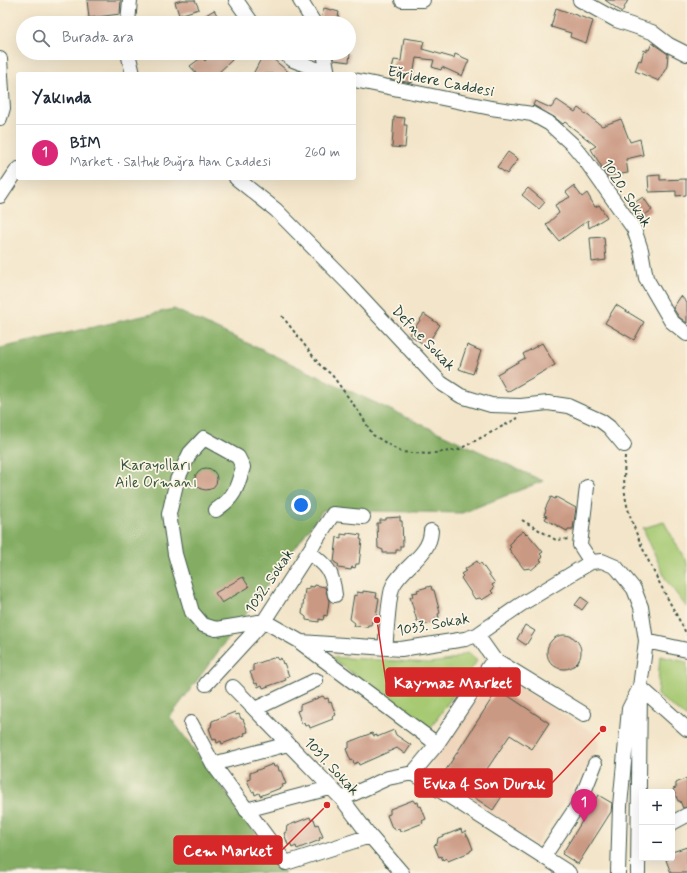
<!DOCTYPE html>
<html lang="tr">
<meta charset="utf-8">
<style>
body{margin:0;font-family:Mynerve,sans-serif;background:#f6f6f7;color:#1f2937}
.controls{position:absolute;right:12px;bottom:12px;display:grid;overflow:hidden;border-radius:4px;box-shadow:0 4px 16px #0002}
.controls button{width:36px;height:36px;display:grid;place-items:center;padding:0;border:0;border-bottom:1px solid #e0e1e3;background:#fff;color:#1f2937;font:20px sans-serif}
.you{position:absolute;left:301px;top:505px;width:14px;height:14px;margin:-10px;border:3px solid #fff;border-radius:50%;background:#1a73e8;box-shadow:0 0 0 6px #1a73e833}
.badge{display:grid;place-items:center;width:26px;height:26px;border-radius:50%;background:#db2777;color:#fff;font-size:13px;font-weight:700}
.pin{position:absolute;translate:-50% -33px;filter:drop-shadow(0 1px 2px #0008)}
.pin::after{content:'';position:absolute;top:21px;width:14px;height:12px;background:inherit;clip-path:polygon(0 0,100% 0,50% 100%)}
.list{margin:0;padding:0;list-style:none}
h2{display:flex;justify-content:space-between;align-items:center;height:52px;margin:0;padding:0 16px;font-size:17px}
h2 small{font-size:13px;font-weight:400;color:#747a83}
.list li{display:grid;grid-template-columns:26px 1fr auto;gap:12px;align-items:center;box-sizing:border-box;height:56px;padding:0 16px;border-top:1px solid #e0e1e3}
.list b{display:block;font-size:15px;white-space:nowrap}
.list p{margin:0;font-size:13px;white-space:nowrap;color:#747a83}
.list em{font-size:13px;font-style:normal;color:#747a83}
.icon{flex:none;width:22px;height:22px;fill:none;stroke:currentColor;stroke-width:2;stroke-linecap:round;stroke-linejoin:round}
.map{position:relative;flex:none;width:687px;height:873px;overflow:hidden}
.search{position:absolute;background:#fff;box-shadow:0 4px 16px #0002;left:16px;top:16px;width:340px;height:44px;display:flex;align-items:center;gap:10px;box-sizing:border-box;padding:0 14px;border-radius:22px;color:#747a83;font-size:15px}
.panel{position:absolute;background:#fff;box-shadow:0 4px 16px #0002;left:16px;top:72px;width:340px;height:108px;border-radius:4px}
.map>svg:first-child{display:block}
.built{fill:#efd6bc}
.green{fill:#a6c972;stroke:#628353}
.forest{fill:#84ad64;stroke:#52754c}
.building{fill:#ca9983}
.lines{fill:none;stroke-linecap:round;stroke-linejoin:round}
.minor-casing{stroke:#3f564a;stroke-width:16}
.path{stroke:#3f564a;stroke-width:2;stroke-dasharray:3 3;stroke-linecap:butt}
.minor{stroke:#fff;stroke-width:14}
.labels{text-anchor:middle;stroke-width:3.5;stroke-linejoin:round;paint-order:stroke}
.street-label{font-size:15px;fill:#1f3d34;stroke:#fcf5e5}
.park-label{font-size:15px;fill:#3a5940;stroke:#fcf5e5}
.leader{fill:none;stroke:#d62828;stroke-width:1.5}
.callout-dot{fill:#d62828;stroke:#fcf5e5;stroke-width:1.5}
.callout{fill:#d62828;stroke:#d62828;stroke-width:1.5}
.callout-label{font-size:16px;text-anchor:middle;font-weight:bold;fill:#fff}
</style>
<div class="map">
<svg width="687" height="873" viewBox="0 0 687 873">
<rect width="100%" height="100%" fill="#fcf5e5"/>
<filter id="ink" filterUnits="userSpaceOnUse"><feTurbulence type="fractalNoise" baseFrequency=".025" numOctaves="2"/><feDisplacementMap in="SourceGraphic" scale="8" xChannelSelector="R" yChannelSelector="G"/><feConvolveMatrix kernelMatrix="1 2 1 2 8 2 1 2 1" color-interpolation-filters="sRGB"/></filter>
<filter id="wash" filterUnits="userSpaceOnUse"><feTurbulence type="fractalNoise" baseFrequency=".012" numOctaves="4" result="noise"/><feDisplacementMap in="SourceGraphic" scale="16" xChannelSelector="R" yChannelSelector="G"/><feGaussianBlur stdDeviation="0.9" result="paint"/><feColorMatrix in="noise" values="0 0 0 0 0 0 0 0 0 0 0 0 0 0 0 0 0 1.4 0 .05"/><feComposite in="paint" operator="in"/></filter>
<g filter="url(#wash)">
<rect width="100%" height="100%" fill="#f3e5c9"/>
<path class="built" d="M495 673 597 735 599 748 536 845 430 772 429 767Z"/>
<path class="green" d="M664 522 687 563V608L666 580 643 528Z
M469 652 477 661 430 729 330 657 431 663 450 660Z
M660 656 687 662V718L657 695Z"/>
<path class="forest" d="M174 309 543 481 462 513 323 510 170 717 285 873H0V348Z"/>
<g id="blocks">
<path class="building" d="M87 0H121L120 14 89 18Z
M182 0H195L199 9 179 15 175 2Z
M605 0H628L622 12Z
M324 8 339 12 337 23H322L321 19Z
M556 8 593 21 586 43 570 37 571 33 551 27Z
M214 10 222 23H193Z
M404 38 424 41 422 49 454 58 455 54 469 60 462 76 442 67 441 70 432 67 434 60 416 58 412 83 390 79 394 60 401 61Z
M652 43 668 54 667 66 659 81 635 71 639 60 641 61 644 50 647 52V49L649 50Z
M214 53 217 57 221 53H226L232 60 217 74H197L190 66 202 57 205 61Z
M333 53H350L349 62 334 60Z
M263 55 273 59 291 74H253Z
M557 100 575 112 578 108 602 126 621 119 630 142 640 139 643 155 626 159 628 173 607 176 591 149 596 146 565 122 563 124 554 117 533 105 535 101 551 108Z
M394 117 405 118 404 125H407L405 148 392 147Z
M508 152 518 159 507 174 497 167Z
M660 175V180L686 179V195L676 196V191L649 192 648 176Z
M574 186 582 197 587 193 595 207 599 205 607 217 589 228 588 220 559 241 546 225 559 213 555 205 570 197 566 192Z
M528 188 545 202 539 209 522 195Z
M643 197 652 210 640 218 631 205Z
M604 237 606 260 592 262 590 238Z
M681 296 687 303V323L679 317 673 308Z
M616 305 644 322 634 340 605 323Z
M424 314 440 325 426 346 410 335Z
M542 343 555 365 507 392 497 374 525 358 523 354Z
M467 345 481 351 473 374 459 369Z
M195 479a11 11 0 1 1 22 0a11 11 0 1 1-22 0Z
M551 497 555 499 556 497 576 508 573 529H568L567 531 545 519 547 516 544 515 546 510 545 509Z
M400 517V521H402L403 546H400V550H396V553H383V550L378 548 377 523H380V520H386V518Z
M523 531 526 534 527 533 543 552 540 554 543 557 540 560 542 561 531 570 530 568 524 569 509 549 511 547 509 545 513 541 512 540Z
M347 533 361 535 360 539 362 540 359 564H356L355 568 352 567 351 570 338 568 339 565 334 562 337 537 341 538V534L347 535Z
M477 561 479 564 481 563 495 583 492 585 494 588 491 591 493 593 482 600 480 598 475 599 461 578 463 576 461 574 466 571 465 569Z
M243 577 249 587 222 603 215 593Z
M315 585 325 587 329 601 327 616 324 615 323 620 319 619V622L306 620V617L302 614 305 589 309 590V586L314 587Z
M431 586 432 590H434L440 613 438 614 439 618 435 619 436 622 423 625 422 622 417 621 410 597H413L412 593 418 592 417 590Z
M363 591 377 593 376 597 379 598 375 622 372 621 371 625H368L367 627 354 626 355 623 350 619 354 595 357 596V592L363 593Z
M581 597 588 602 582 610 575 605Z
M525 625 535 631 526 645 517 639Z
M547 652a17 17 0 1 1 34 0a17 17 0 1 1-34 0Z
M276 657 278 660 281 658 283 664 284 663 289 676 285 678 286 680 263 688 262 685 258 687 257 683 255 684 250 672 253 671V665Z
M498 689 549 723 532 749 510 735 487 769 510 784 493 810 442 776Z
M323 696 325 699 328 698 329 703 331 702 336 715 332 717 333 719 310 728 309 725 305 726 304 723 302 724 297 711 300 710V705Z
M235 712 236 715 239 714 241 719H243L248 732 244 733 245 735 222 744 221 741 217 743 216 739 213 740 209 728 211 727 212 721Z
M394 730 396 735 411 745 405 754 397 748 359 765 358 762 354 764 353 760 351 761 346 749 349 748V742L372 733 374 736 377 735V737Z
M273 764 274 767 278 766 279 771H281L286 784 282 785 283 787 260 796 259 793 255 795 254 791 252 792 247 780 250 779V773Z
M687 778V807L683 808 680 801H678L673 789 676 788V783Z
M598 795 612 803 611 812 578 864 562 854Z
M413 800 415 803 418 802 419 807 421 806 426 819 422 821 423 823 400 832 399 829 395 830 394 827 392 828 387 815 390 814V809Z
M310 817 311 820 314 819 316 825 318 824 323 837 319 838 320 840 297 849 296 846 292 848 291 844 288 845 284 833 286 832 287 826Z
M461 829 462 833 465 831 467 836H468L473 849 470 851V852L448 861 446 858 443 860 441 856 439 857 434 845 437 844 438 838Z
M687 847V873H671L666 860 672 858V852Z"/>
</g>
</g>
<g filter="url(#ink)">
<use href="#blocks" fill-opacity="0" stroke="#3f564a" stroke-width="1"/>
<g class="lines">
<g class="minor-casing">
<path id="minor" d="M236 0 252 23
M300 0 314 23
M402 0H423
M580 0 616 20 652 32 669 45 687 54
M128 23 130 0
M128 53 133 74
M284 53 293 60 329 74
M324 53 328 74
M0 59 3 108 0 118
M354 80 491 108 532 114 550 124 573 145 583 157 634 229 641 250 646 278 671 321 687 334
M236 178 276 210 349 284 441 383 461 396 491 405 521 406 548 403 568 406 601 421 609 427 624 445
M0 196 18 169
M587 487 580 545 591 562
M216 510C235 497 237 488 243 467L238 457 204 438 190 453 177 480 169 514 175 554 192 612 203 625 216 629 264 621
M309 552C328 567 332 570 335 595
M264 621 301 642 401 649 465 639 477 635 520 605 591 562 602 561 616 567 634 589 641 607 646 641 640 687 638 873
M477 635 494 659 584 714
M646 641 687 650
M301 643 437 744
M385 648C387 635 388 596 393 586 402 567 430 556 431 531
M206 684 264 621 333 514 363 517
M233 687 342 799 370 836 402 873
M640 687 687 729
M255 709 316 680
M191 723 213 764 286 863 370 836
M213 764 288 744
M413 773 569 873
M342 799 388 778 413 773 437 744 494 659
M246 810 330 788
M672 823 687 815
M544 856 580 802 595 764
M618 873 620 806 629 709 639 689"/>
</g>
<path class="path" d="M282 316 320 365 332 375 361 415 373 435 401 452 427 454 458 450 518 418
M625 456C624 474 623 492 628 509 641 553 666 594 687 635
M522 520 556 540 570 539"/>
<use href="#minor" class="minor"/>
</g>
</g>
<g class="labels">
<g class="street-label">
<text transform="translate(441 81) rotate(11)" y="5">Eğridere Caddesi</text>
<text transform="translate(627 193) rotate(57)" y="5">1020. Sokak</text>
<text transform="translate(424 338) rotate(46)" y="5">Defne Sokak</text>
<text transform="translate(269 581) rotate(-56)" y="5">1032. Sokak</text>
<text transform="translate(433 624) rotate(-10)" y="5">1033. Sokak</text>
<text transform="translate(332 766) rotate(47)" y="5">1031. Sokak</text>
</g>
<g class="park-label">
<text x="156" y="470">Karayolları<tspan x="156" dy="17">Aile Ormanı</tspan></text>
</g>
</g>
<path class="leader" d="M377 620L386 682M603 729L552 783M327 805L282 850"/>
<g class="callout-dot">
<circle cx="377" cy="620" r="4"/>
<circle cx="603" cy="729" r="4"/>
<circle cx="327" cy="805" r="4"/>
</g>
<g class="callout">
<rect x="386" y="668" width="134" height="28" rx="4"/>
<rect x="415" y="769" width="137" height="28" rx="4"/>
<rect x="174" y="836" width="108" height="28" rx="4"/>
</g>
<g class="callout-label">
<text x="453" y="688">Kaymaz Market</text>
<text x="484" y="789">Evka 4 Son Durak</text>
<text x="228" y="856">Cem Market</text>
</g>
</svg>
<div class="controls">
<button>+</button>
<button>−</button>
</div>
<div class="you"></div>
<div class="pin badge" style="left:584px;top:822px">1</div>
<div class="search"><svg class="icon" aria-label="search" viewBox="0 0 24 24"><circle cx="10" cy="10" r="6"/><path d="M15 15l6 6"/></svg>Burada ara</div>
<section class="panel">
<h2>Yakında<small></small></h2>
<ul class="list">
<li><span class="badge">1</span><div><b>BİM</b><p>Market · Saltuk Buğra Han Caddesi</p></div><em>260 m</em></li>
</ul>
</section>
</div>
